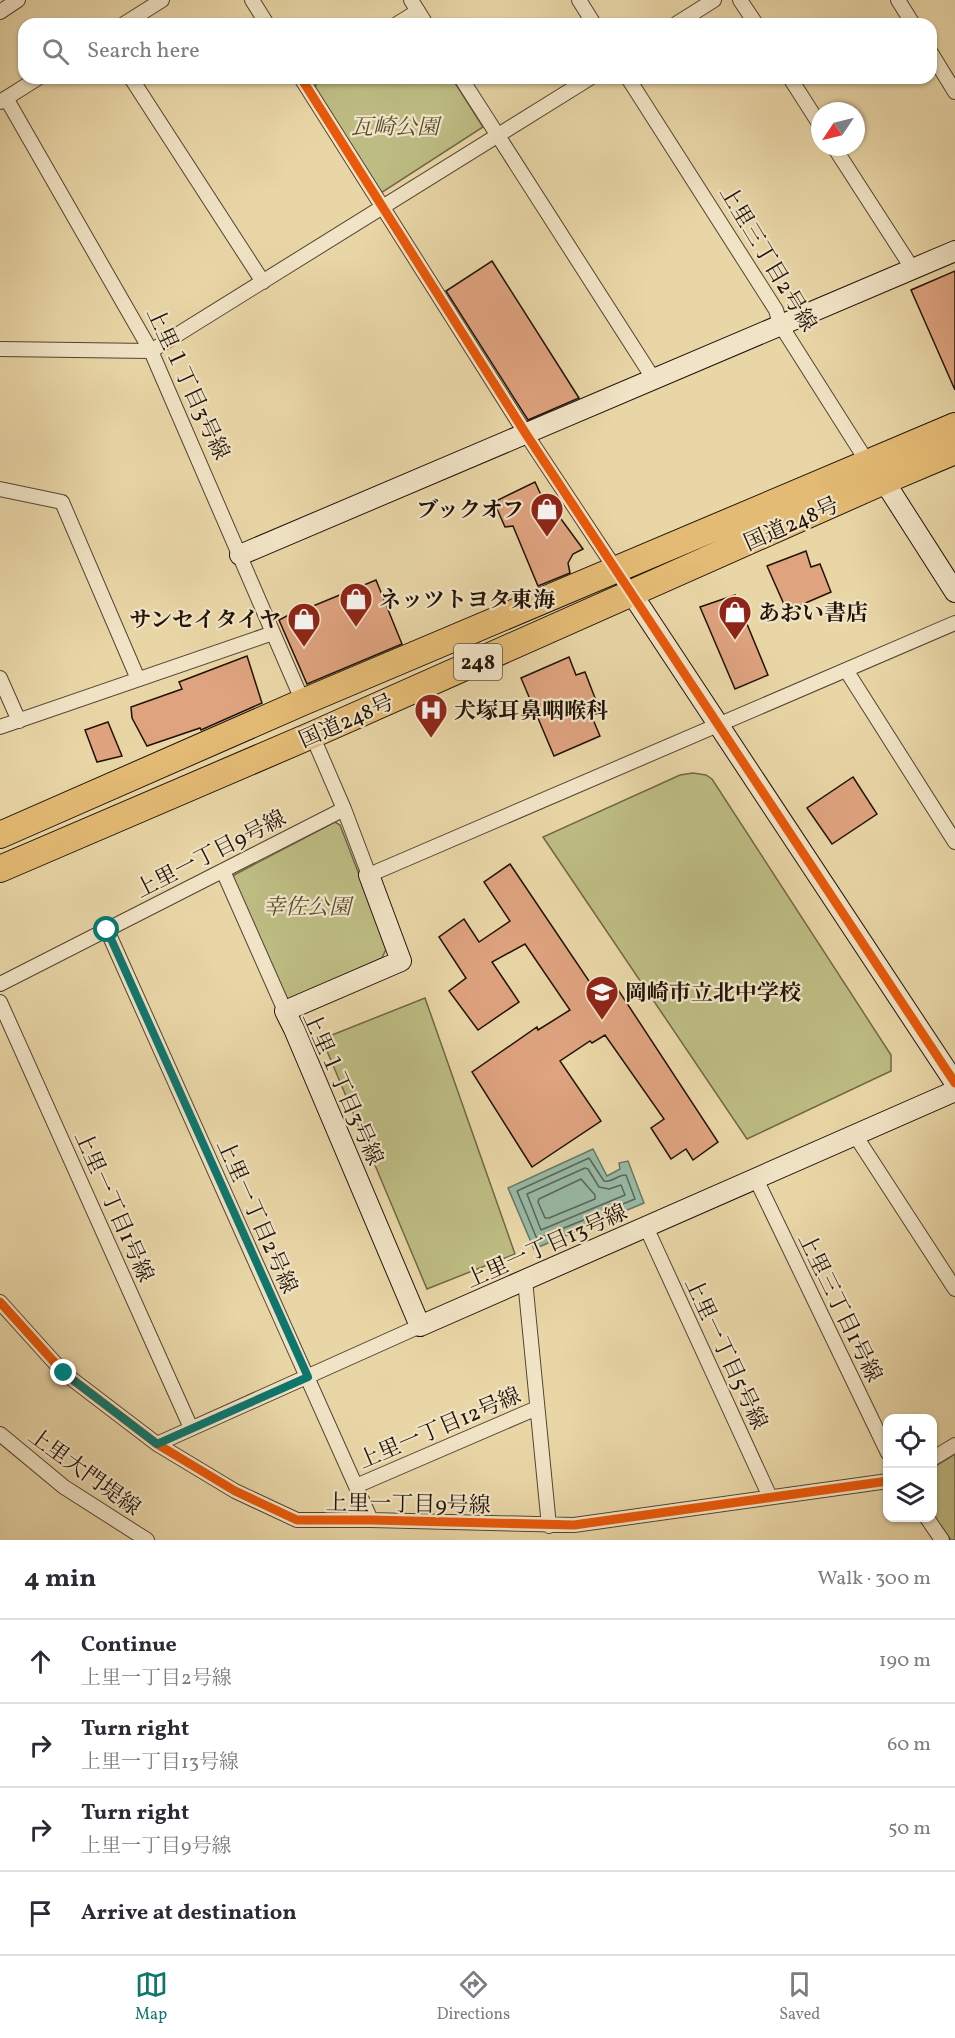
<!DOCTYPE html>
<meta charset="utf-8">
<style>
body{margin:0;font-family:Vollkorn,"Noto Serif JP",serif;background:#f2f2f3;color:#2b2b33}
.controls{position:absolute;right:18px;bottom:18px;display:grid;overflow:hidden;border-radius:12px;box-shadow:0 2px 4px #0004}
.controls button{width:54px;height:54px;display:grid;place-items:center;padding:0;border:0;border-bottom:2px solid #e1e1e2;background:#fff;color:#2b2b33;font:30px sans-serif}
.compass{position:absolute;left:811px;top:102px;width:54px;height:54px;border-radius:50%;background:#fff;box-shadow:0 2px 4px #0004;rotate:235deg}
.stop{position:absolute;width:18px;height:18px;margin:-14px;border:4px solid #0f766e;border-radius:50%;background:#fff}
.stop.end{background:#0f766e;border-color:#fff;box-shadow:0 2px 6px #0008}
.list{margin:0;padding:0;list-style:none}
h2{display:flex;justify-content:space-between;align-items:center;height:78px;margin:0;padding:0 24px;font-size:26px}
h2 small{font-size:20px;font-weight:400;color:#7c7c81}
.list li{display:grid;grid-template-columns:39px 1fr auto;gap:18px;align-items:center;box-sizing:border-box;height:84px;padding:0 24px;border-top:2px solid #e1e1e2}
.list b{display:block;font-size:22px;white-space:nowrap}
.list p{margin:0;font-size:20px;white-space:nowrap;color:#7c7c81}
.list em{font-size:20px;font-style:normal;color:#7c7c81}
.icon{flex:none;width:33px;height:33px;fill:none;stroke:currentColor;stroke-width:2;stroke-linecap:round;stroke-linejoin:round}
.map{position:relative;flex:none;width:955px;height:1540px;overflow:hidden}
.search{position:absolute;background:#fff;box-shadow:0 2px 4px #0004;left:18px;right:18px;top:18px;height:66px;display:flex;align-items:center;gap:15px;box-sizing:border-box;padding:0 21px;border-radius:18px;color:#7c7c81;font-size:22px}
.sheet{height:414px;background:#fff}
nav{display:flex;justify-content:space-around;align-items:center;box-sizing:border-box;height:84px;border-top:2px solid #e1e1e2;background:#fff;font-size:16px;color:#7c7c81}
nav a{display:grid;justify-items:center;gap:3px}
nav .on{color:#0f766e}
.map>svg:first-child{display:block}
.green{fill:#bdbc83;stroke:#6f6846;stroke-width:1.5}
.water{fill:#98b9a5;stroke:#687766;stroke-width:1.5}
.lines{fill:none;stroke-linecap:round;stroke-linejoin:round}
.shore{stroke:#5c6656;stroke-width:1.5}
.building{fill:#dfa37f;stroke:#211308;stroke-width:1.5}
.street-casing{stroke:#534430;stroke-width:16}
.secondary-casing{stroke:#211308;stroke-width:22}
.highway-casing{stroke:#211308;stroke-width:28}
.street{stroke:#f1e4c6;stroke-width:14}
.secondary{stroke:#f1e4c6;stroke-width:20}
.highway{stroke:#e4bb74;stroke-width:26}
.cycleway-casing{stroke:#f1e4c6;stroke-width:13}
.cycleway{stroke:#e8590c;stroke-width:9}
.route{stroke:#0f766e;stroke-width:8}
.labels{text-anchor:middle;stroke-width:4.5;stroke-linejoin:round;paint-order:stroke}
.shield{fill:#f1e4c6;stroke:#5f5241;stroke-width:1.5}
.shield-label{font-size:21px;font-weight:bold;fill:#211308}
.park-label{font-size:22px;font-style:italic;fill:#584e33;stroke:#f1e4c6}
.street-label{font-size:22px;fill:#211308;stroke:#f1e4c6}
.poi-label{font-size:22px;font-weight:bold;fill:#211308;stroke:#f1e4c6;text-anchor:start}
</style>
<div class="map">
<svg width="955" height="1540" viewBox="0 0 955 1540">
<rect width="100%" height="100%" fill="#e9d6a7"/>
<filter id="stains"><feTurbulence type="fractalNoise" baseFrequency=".00333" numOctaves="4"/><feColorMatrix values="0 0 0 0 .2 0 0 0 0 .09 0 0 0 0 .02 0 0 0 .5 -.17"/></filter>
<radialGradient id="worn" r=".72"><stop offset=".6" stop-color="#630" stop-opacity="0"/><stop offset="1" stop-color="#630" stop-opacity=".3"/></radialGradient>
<path class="green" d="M321 78H452L483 127 381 193 315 89 317 80Z
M693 773 706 775 712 779 891 1055V1071L747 1139 543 837 680 775Z
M335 822 340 825 387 947 382 958 289 999 282 997 232 882 234 875Z
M425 998 515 1254 427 1289 322 1039Z
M955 1454V1540H951L933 1515 932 1468Z"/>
<path class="water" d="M593 1149 607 1176 620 1169 619 1163 628 1161 644 1203 534 1249 508 1188Z"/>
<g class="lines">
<path class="shore" d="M589 1158 604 1181C613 1183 618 1174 626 1175L635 1199 537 1239 517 1191Z
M585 1168 588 1169 599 1187 609 1189 621 1185 625 1195 541 1230 527 1194Z
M581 1179 595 1195V1199L549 1218H545L538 1202 539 1199Z"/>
</g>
<path class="building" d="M492 261 579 398 528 420 446 291Z
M955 271V390L911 290Z
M535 482 547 508H553L583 549 573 554 568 563 570 573 538 586 513 526 505 527 494 502Z
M806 551 811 567 820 564 831 592 787 611 767 566Z
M376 580 402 644 307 684 279 620 300 609 301 611Z
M735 595 768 675 735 689 700 607Z
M247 656 262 703 201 730 200 728 147 746 132 718 131 707 182 689 179 682Z
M569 657 576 675 585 672 600 711 592 717 600 736 554 756 521 678Z
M108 722 122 756 97 762 85 730Z
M853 777 877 814 832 844 807 808Z
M510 864 597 993 613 982 718 1142 693 1160 686 1149 671 1159 651 1128 664 1119 605 1035 592 1043 590 1041 560 1061 601 1121 532 1167 472 1072 537 1027 538 1030 570 1010 525 944 492 962 519 1002 478 1030 449 991 466 978 439 937 464 919 479 942 510 921 484 882Z"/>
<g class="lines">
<g class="street-casing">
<path id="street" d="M252 0 267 24
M411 0 426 24
M579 0 594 24
M740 0 756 24
M898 0 913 24
M0 12 18 0
M124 24 162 0
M397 24 418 11
M676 24 714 0
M931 53 955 92
M131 78 263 282
M301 78 526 434 632 594
M461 78 653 378
M628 78 776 310 780 324 868 463
M790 78 820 125
M6 98 151 351 303 702
M0 102 38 78
M834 147 912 268
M0 349 151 351 590 78
M0 489 62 502 138 679
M846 670 955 842
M0 678 19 721
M0 727 273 633
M312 735 344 809 369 875 955 623
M223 871 285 1011
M107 930 371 1520
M0 984 344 809
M0 1002 191 1428
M855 1135 955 1289
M756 1179 888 1453
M646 1227 770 1497
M525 1280 549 1526
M0 1302 64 1373 157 1444 235 1491 297 1520H371L574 1525 888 1481
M0 1434 64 1487 147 1540
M157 1444 420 1326
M932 1459 955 1445
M356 1486 537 1408
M927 1518 942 1540"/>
</g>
<g class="secondary-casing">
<path id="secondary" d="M884 481 955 592
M240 555 955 251
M632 594 955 1083
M369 875 401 961 285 1011 294 1029 420 1326 955 1091"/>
</g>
<g class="highway-casing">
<path id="highway" d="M0 835 303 702 955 426
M0 869 312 735 884 481 955 451"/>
</g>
<use href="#street" class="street"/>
<use href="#secondary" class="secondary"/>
<use href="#highway" class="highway"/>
<g class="cycleway-casing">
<path id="cycleway" d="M301 78 526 434 955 1083
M0 1302 64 1373 157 1444 235 1491 297 1520H371L574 1525 888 1481"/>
</g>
<use href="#cycleway" class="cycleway"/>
</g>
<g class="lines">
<path class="route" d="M64 1373 157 1444 308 1377 107 930"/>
</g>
<defs>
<g id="shop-pin" transform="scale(1.725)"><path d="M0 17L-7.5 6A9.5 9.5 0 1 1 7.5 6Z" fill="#8f2418" stroke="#f1e4c6"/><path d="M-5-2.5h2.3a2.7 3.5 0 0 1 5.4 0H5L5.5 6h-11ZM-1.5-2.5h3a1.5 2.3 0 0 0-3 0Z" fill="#fff"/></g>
<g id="hospital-pin" transform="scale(1.725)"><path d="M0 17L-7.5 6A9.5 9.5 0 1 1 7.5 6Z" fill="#8f2418" stroke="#f1e4c6"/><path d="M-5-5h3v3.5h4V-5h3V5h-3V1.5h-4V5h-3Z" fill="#fff"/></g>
<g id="school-pin" transform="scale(1.725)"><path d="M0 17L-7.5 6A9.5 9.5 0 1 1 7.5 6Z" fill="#8f2418" stroke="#f1e4c6"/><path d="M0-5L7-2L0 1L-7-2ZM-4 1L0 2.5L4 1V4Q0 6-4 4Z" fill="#fff"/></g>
</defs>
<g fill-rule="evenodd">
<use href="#shop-pin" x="547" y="509"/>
<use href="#shop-pin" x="356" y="599"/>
<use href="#shop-pin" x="735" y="612"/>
<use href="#shop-pin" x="304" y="619"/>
<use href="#hospital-pin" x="431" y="710"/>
<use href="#school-pin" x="602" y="992"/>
</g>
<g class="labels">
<rect class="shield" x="454" y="644" width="48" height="36" rx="4.5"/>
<g class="shield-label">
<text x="478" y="669">248</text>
</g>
<g class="park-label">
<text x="395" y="134">瓦崎公園</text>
<text x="307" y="914">幸佐公園</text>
</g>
<g class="street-label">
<text transform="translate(769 258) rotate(59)" y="8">上里三丁目2号線</text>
<text transform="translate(189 383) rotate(65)" y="8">上里１丁目3号線</text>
<text transform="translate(791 523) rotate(-24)" y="8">国道248号</text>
<text transform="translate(346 720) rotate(-24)" y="8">国道248号</text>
<text transform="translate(210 853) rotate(-27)" y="8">上里一丁目9号線</text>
<text transform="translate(344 1088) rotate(66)" y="8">上里１丁目3号線</text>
<text transform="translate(115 1206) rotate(66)" y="8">上里一丁目1号線</text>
<text transform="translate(258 1216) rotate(66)" y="8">上里一丁目2号線</text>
<text transform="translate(546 1245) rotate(-24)" y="8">上里一丁目13号線</text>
<text transform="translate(841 1307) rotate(64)" y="8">上里三丁目1号線</text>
<text transform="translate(727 1353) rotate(65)" y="8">上里一丁目5号線</text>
<text transform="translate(439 1427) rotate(-23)" y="8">上里一丁目12号線</text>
<text transform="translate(85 1471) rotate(36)" y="8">上里大門堤線</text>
<text transform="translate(408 1503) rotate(1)" y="8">上里一丁目9号線</text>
</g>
<g class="poi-label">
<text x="524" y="517" text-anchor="end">ブックオフ</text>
<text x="379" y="607">ネッツトヨタ東海</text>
<text x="758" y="620">あおい書店</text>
<text x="281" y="627" text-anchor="end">サンセイタイヤ</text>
<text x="454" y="718">犬塚耳鼻咽喉科</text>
<text x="625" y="1000">岡崎市立北中学校</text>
</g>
</g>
<rect width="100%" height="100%" filter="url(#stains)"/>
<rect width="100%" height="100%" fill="url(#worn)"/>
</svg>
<div class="controls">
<button><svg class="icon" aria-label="locate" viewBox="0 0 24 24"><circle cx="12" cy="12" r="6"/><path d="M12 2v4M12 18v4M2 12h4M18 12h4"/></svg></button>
<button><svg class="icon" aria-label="layers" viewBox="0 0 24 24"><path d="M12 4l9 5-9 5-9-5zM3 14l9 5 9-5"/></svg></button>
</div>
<svg class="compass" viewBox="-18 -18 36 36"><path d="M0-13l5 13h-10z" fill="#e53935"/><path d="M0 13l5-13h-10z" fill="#7c7c81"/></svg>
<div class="stop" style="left:107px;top:930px"></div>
<div class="stop end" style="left:64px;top:1373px"></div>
<div class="search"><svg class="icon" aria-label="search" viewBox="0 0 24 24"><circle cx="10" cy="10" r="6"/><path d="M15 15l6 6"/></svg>Search here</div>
</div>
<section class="sheet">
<h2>4 min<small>Walk · 300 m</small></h2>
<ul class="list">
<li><svg class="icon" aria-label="ahead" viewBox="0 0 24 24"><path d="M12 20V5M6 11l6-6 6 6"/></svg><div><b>Continue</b><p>上里一丁目2号線</p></div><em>190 m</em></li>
<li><svg class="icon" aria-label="right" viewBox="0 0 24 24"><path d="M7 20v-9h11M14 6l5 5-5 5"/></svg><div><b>Turn right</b><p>上里一丁目13号線</p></div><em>60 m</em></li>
<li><svg class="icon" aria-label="right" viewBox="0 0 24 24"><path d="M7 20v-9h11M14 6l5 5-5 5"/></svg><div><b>Turn right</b><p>上里一丁目9号線</p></div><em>50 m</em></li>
<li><svg class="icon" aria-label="arrive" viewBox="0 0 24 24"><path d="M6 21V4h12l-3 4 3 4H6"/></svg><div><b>Arrive at destination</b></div></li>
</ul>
</section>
<nav>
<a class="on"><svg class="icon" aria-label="map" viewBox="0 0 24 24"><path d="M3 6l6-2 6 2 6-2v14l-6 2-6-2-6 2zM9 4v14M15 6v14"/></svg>Map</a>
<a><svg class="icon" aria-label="directions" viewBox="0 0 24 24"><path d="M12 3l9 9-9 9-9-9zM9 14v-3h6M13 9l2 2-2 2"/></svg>Directions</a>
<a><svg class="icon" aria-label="saved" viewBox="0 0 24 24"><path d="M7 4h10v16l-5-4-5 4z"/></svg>Saved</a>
</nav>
